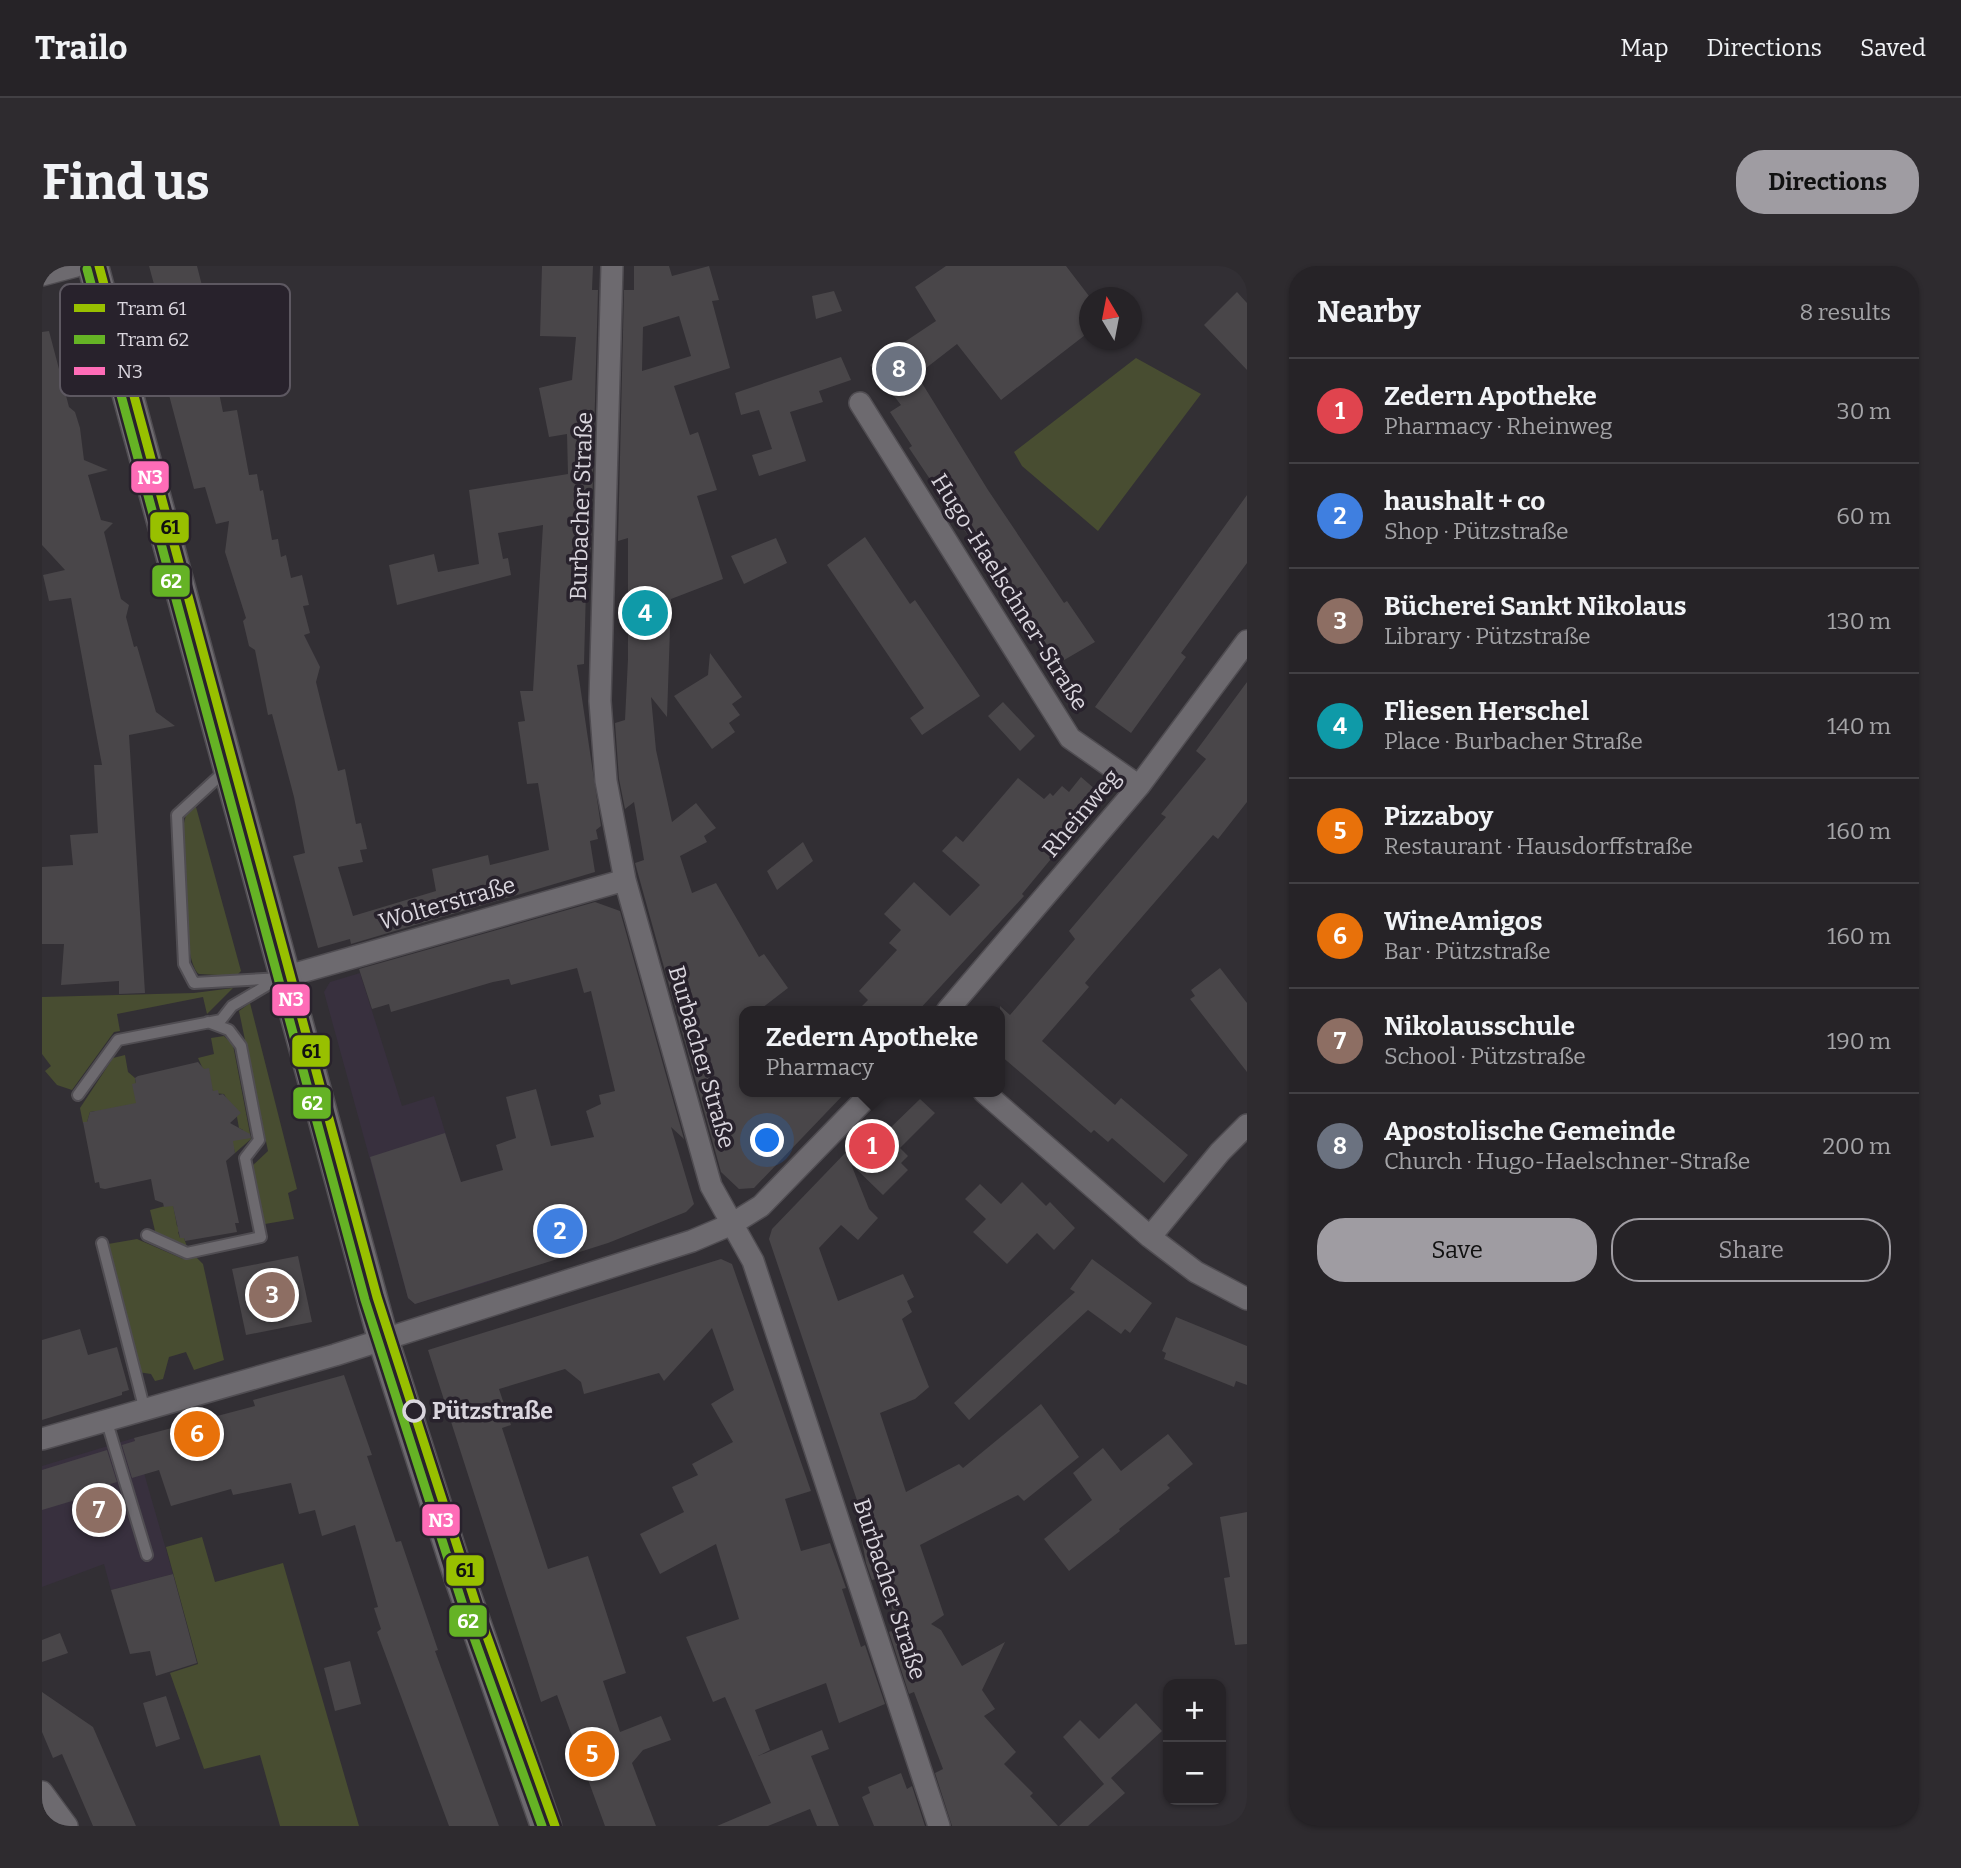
<!DOCTYPE html>
<meta charset="utf-8">
<style>
body{margin:0;font-family:Bitter,serif;background:#2e2b2f;color:#f1f3f6}
.controls{position:absolute;right:21px;bottom:21px;display:grid;overflow:hidden;border-radius:14px;box-shadow:0 2px 5px #0004}
.controls button{width:63px;height:63px;display:grid;place-items:center;padding:0;border:0;border-bottom:2px solid #424044;background:#262327;color:#f1f3f6;font:35px sans-serif}
.compass{position:absolute;left:1037px;top:21px;width:63px;height:63px;border-radius:50%;background:#262327;box-shadow:0 2px 5px #0004;rotate:350deg}
.you{position:absolute;left:726px;top:875px;width:24px;height:24px;margin:-18px;border:5px solid #fff;border-radius:50%;background:#1a73e8;box-shadow:0 0 0 10px #1a73e833}
.badge{display:grid;place-items:center;width:46px;height:46px;border-radius:50%;background:#9f9ca2;color:#fff;font-size:23px;font-weight:700}
.pin{position:absolute;translate:-50% -50%;border:4px solid #fff;box-shadow:0 2px 7px #0006}
.popup{position:absolute;left:697px;top:740px;width:266px;height:91px;box-sizing:border-box;display:grid;place-content:center;border-radius:14px;background:#262327;filter:drop-shadow(0 2px 5px #0005);font-size:23px;white-space:nowrap;color:#a4a4a7}
.popup b{font-size:26px;color:#f1f3f6}
.popup::after{content:'';position:absolute;left:50%;top:100%;margin-left:-14px;border:14px solid transparent;border-top-color:#262327}
.list{margin:0;padding:0;list-style:none}
h2{display:flex;justify-content:space-between;align-items:center;height:91px;margin:0;padding:0 28px;font-size:30px}
h2 small{font-size:23px;font-weight:400;color:#a4a4a7}
.list li{display:grid;grid-template-columns:46px 1fr auto;gap:21px;align-items:center;box-sizing:border-box;height:105px;padding:0 28px;border-top:2px solid #424044}
.list b{display:block;font-size:26px;white-space:nowrap}
.list p{margin:0;font-size:23px;white-space:nowrap;color:#a4a4a7}
.list em{font-size:23px;font-style:normal;color:#a4a4a7}
.actions{display:flex;gap:14px;padding:21px 28px}
.actions a{flex:1;padding:16px 0;border:2px solid #9f9ca2;border-radius:28px;text-align:center;font-size:24px;color:#9f9ca2}
.actions .main{background:#9f9ca2;color:#111}
.map{position:relative;flex:none;width:1205px;height:1560px;overflow:hidden;border-radius:28px}
header{display:flex;align-items:center;gap:42px;box-sizing:border-box;height:98px;padding:0 35px;background:#262327;border-bottom:2px solid #424044}
header strong{font-size:33px}
nav{display:flex;gap:38px;margin-inline-start:auto;font-size:24px}
.intro{display:flex;align-items:center;justify-content:space-between;box-sizing:border-box;height:168px;padding:0 42px}
h1{margin:0;font-size:49px}
.button{padding:18px 32px;border-radius:28px;background:#9f9ca2;color:#111;font-size:24px;font-weight:700}
main{display:flex;gap:42px;padding:0 42px}
aside{flex:1;background:#262327;border-radius:28px;box-shadow:0 2px 5px #0004}
.map>svg:first-child{display:block}
.built{fill:#38303e}
.green{fill:#484d31}
.building{fill:#494649;fill-rule:evenodd}
.lines{fill:none;stroke-linecap:round;stroke-linejoin:round}
.service-casing{stroke:#504d52;stroke-width:14}
.minor-casing{stroke:#504d52;stroke-width:24}
.secondary-casing{stroke:#504d52;stroke-width:33}
.service{stroke:#6d6a6f;stroke-width:10}
.minor{stroke:#6d6a6f;stroke-width:21}
.secondary{stroke:#6d6a6f;stroke-width:30}
.bus-1-casing{stroke:#28222c;stroke-width:14}
.bus-1{stroke:#fe6cb7;stroke-width:9}
.tram-1-casing{stroke:#28222c;stroke-width:14}
.tram-2-casing{stroke:#28222c;stroke-width:14}
.tram-1{stroke:#98c000;stroke-width:9}
.tram-2{stroke:#65b325;stroke-width:9}
.stop-dot{fill:#28222c;stroke:#dad6de;stroke-width:3.5}
.labels{text-anchor:middle;stroke-width:7;stroke-linejoin:round;paint-order:stroke}
.street-label{font-size:23px;fill:#dad6de;stroke:#28222c}
.stop-label{font-size:23px;font-weight:bold;fill:#dad6de;stroke:#28222c;text-anchor:start}
.key{fill:#28222c;stroke:#5d5861;stroke-width:2}
.key-label{font-size:19px;fill:#dad6de}
.line-badge{stroke:#28222c;stroke-width:2.5}
.badge-label{font-size:19px;text-anchor:middle;font-weight:bold;fill:#fff}
.pale-badge-label{font-size:19px;text-anchor:middle;font-weight:bold;fill:#111}
</style>
<header>
<strong>Trailo</strong>
<nav><a>Map</a><a>Directions</a><a>Saved</a></nav>
</header>
<div class="intro"><h1>Find us</h1><a class="button">Directions</a></div>
<main>
<div class="map">
<svg width="1205" height="1560" viewBox="0 0 1205 1560">
<rect width="100%" height="100%" fill="#322f34"/>
<path class="built" d="M318 707 360 840 392 830 449 1015 373 1038 366 1032 282 726 288 716Z
M92 1172 131 1308 69 1324 62 1298 0 1321V1200Z"/>
<path class="green" d="M1094 92 1159 128 1056 265 980 200 972 186Z
M154 541 199 705 194 710 157 708C139 693 142 584 142 557L144 549Z
M191 722 165 748 161 731 75 748 78 765 72 766 30 824 15 819 3 805 9 800 0 788V731L152 727Z
M208 737 255 923 246 927 252 953 223 958 210 900 226 885 197 745Z
M182 770 191 779 209 873 193 887 192 883H189L190 872 201 864 197 862 195 851 182 828 172 827 156 792 172 788 169 772Z
M83 789 86 806 93 812 98 841 53 849V845L48 846 45 856 41 857 38 842 71 792Z
M131 938 135 960 140 964 136 966 138 972H142L145 981 114 969 108 944Z
M95 973 141 993 154 991 161 998 182 1094 152 1104 144 1086 127 1091 121 1113 113 1115 109 1108 96 1106 66 978Z
M160 1271 173 1316 241 1297 317 1560H238L218 1489 162 1503 128 1407 156 1398 124 1281Z"/>
<path class="building" d="M107 0H155L176 82 168 84 181 146 195 144 207 209 215 208 218 225 221 224 230 274 236 273 239 291 244 289 249 312 260 309 267 339 261 340 268 367 262 369 278 401 274 416 296 505 303 503 314 558 319 557 325 583 318 584 321 596 296 601 311 650 394 625 390 603 446 589 448 599 507 584 496 517 485 518 476 456 483 455 478 425H491L501 259 456 267 461 293 466 292 469 309 355 339 347 299 392 288 396 306 437 298 427 224 526 208 525 168 507 171 497 122 530 114 534 71 498 70 500 0H551L550 24H556L549 283 545 284 542 398 535 399 559 560 554 564 556 573 548 575 553 606 309 678 308 673 276 682 251 590 263 587 252 531 230 448 226 449 213 384 207 380 201 355 204 352 183 286 187 255 174 258 163 221 152 223 119 99 131 96 127 85 130 84Z
M592 0H627L630 10 667 0 677 34 670 35 688 102 632 120 648 169 656 166 675 224 655 230 681 313 629 333 625 451 609 431 614 484 630 556 654 537 674 562 662 570 665 576 638 590 650 627 674 617 717 691 722 688 746 722 716 745H702V826H804L712 922 697 923 679 906 593 597 602 594 592 536 583 543 577 513 573 457 583 454 586 393V272L576 275 582 24H592ZM637 50 649 90 600 105 601 61Z
M904 0H1024L1047 30V66L959 134 915 78 875 109 946 224 1022 337 1025 335 1053 376 1017 397 993 361 989 363 867 182 870 180 848 146 859 139 828 99 894 55 873 21Z
M792 25 800 45 774 53 770 30Z
M1195 26 1205 37V104L1162 59Z
M7 65 27 141 33 146 38 162 42 194 66 204 46 209 59 254 71 257 62 266 79 333 87 339 84 351 92 381 95 380 114 446 133 460 87 469 103 727 77 728V715L19 719 22 678H0V601L31 599 28 569 56 567 52 499H60L29 332 7 335 1 309 23 304 0 279V66Z
M799 91 809 114 777 125 781 136 748 146 764 195 717 210 710 189 730 183 717 144 699 149 693 127Z
M1205 229V297L1139 387 1144 391 1089 467 1053 441Z
M823 271 868 338 873 334 938 430 880 469 868 452 882 442 785 299Z
M734 272 745 297 702 318 689 290Z
M668 387 700 431 690 438 698 449 687 457 693 466 670 483 632 430 666 409Z
M1205 416V536L1176 573 1171 569 1054 704 1043 717 1047 721 1000 775 1073 839 1079 832 1146 889 1122 917 1070 872 1066 876 1052 864 1049 867 958 789V740L968 749 1033 673 1027 665 1124 551 1119 548 1164 493 1154 485Z
M961 436 993 470 978 485 946 450Z
M1039 511 1061 530 1032 565 1014 567 1018 582 980 628 982 630 876 745H815L826 734 817 725 855 684 847 677 859 664 842 648 872 616 908 650 938 619 900 585 914 570 921 576 976 512 1002 533 1008 527 1011 530 1020 520 1027 526Z
M761 576 771 595 735 624 725 605Z
M553 636 578 645 642 873 629 861 652 938 644 946 566 977 373 1038 366 1032 328 891 403 867 419 916 461 904 454 879 474 872 464 831 494 823 509 880 552 871 544 845 559 838 557 829 573 825 549 725 542 727 535 702 469 719 467 713 451 716 349 746 347 738 330 743 317 703Z
M1178 702 1205 737V806L1148 733 1153 730 1149 724Z
M156 796 162 803 167 802 171 825 176 824 177 829 181 828 199 847 188 857 208 868 209 872 191 875 193 887 184 895 197 957H193L195 966 143 975 142 972H138L131 940 122 941 121 937 113 934 109 913 63 923 58 922 57 916 53 917 41 856H45L48 846 94 837 90 818 94 817 93 812 96 810Z
M878 833 893 847 858 882 866 890 859 897 866 904 841 929 809 898 827 943 836 952 816 974 799 959 777 982 796 1035 861 1008 872 1031 865 1035 870 1046 860 1053 887 1121 873 1133 838 1147 864 1226 917 1198 921 1202 999 1138 1037 1191 982 1235 976 1229 878 1279 902 1349 889 1358 899 1364 920 1400 963 1376 940 1424 953 1443 942 1450 974 1486 962 1498 991 1527 988 1530 1016 1560H910L893 1507 901 1503 872 1426 867 1428 847 1366 856 1362 840 1311 830 1314 824 1297 819 1269 826 1267 727 973 730 963 832 857 843 867Z
M980 916 1004 940 1008 936 1033 962 1012 984 995 967 965 998 931 966 944 953 923 933 938 918 959 938Z
M256 990 270 1056 204 1069 190 1003Z
M679 993 690 998 769 1225 743 1233 759 1285 788 1277 804 1322 800 1323 819 1381 823 1379 843 1438 797 1457 784 1417 713 1444 728 1484 716 1490 780 1464 787 1483 769 1490 797 1560H775L768 1543 726 1560H675L729 1537 683 1431 671 1436 644 1371 697 1353 674 1278 618 1308 598 1268 642 1246 630 1221 656 1209 650 1198 691 1176 669 1138 692 1124 670 1062 622 1115 617 1107 542 1128 539 1116 523 1103 457 1123 469 1159 460 1162 506 1303 546 1290 584 1407 561 1415 578 1466 619 1450 629 1474 601 1484 590 1497 614 1560H563L515 1429 499 1436 386 1084Z
M1050 993 1110 1037 1088 1067 1083 1063 1079 1068 1046 1044 927 1154 912 1137 1033 1026 1028 1023Z
M1134 1051 1205 1080V1119L1194 1115 1192 1121 1122 1093 1124 1087 1120 1085Z
M38 1063 46 1089 75 1081 87 1124 80 1126V1129L0 1154V1074Z
M302 1109 330 1189 325 1190 354 1276 359 1275 396 1384 393 1385 457 1560H407L335 1366 339 1363 332 1342 336 1341 313 1259 280 1270 273 1244 257 1248 249 1217 191 1229 189 1223 129 1240 117 1204 90 1212 80 1179 93 1175 92 1172 213 1140 211 1134Z
M1126 1168 1151 1198 1125 1219 1128 1222 1077 1263 1078 1265 1027 1305 1002 1273 1050 1234 1031 1207 1061 1182 1079 1205Z
M65 1184 75 1216 68 1218 70 1223 0 1244V1204Z
M1205 1246V1378L1193 1379 1182 1312 1188 1311 1178 1251Z
M131 1308 155 1397 114 1410 108 1385 88 1388 69 1324Z
M18 1367 26 1387 0 1396V1374Z
M308 1395 319 1438 293 1445 282 1402Z
M0 1426 51 1461 94 1560H51L20 1488 11 1492 0 1466Z
M124 1430 138 1473 114 1481 101 1437Z
M1094 1437 1120 1465 1069 1512 1083 1527 1046 1560H1017L1062 1518 1021 1471 1038 1454 1057 1473Z
M859 1507 865 1523 870 1520 883 1560H832L820 1531 828 1527 826 1521Z"/>
<g class="lines">
<g class="service-casing">
<path id="service" d="M184 504 135 549 142 698 152 717 240 712
M36 829 76 774 179 754 190 740 234 714
M105 969 145 987 219 971 203 892 217 874 199 780 187 764 166 756
M60 977 102 1141
M64 1153 105 1289"/>
</g>
<g class="minor-casing">
<path id="minor" d="M570 0 558 435 564 515 583 614 669 920 711 995 897 1560
M0 9 34 0
M818 137 1028 472 1097 520
M242 711 583 614
M905 745 1097 520 1205 375
M942 826 1108 971 1154 1006 1205 1033
M1108 971 1178 886 1205 859
M0 1173 293 1089 650 975 690 958 719 940 830 826
M0 1526 25 1560"/>
</g>
<g class="secondary-casing">
<path id="secondary" d="M51 0 341 1073 415 1304 504 1560"/>
</g>
<use href="#service" class="service"/>
<use href="#minor" class="minor"/>
<use href="#secondary" class="secondary"/>
<g class="bus-1-casing">
<path id="bus-1" d="M51 0 341 1073 415 1304 504 1560"/>
</g>
<use href="#bus-1" class="bus-1"/>
<g class="tram-1-casing">
<path id="tram-1" d="M57 0 335 1031 438 1351 513 1560"/>
</g>
<g class="tram-2-casing">
<path id="tram-2" d="M45 3 323 1034 426 1355 500 1560"/>
</g>
<use href="#tram-1" class="tram-1"/>
<use href="#tram-2" class="tram-2"/>
</g>
<circle class="stop-dot" cx="372" cy="1145" r="10"/>
<g class="labels">
<g class="street-label">
<text transform="translate(539 240) rotate(-88)" y="8">Burbacher Straße</text>
<text transform="translate(968 326) rotate(58)" y="8">Hugo-Haelschner-Straße</text>
<text transform="translate(1039 547) rotate(-50)" y="8">Rheinweg</text>
<text transform="translate(405 637) rotate(-16)" y="8">Wolterstraße</text>
<text transform="translate(660 791) rotate(74)" y="8">Burbacher Straße</text>
<text transform="translate(848 1323) rotate(72)" y="8">Burbacher Straße</text>
</g>
<g class="stop-label">
<text x="390" y="1153">Pützstraße</text>
</g>
</g>
<rect x="18" y="18" width="230" height="112" rx="10" class="key"/>
<rect x="32" y="38" width="31" height="8" fill="#98c000"/>
<rect x="32" y="69" width="31" height="9" fill="#65b325"/>
<rect x="32" y="101" width="31" height="8" fill="#fe6cb7"/>
<g class="key-label">
<text x="75" y="49">Tram 61</text>
<text x="75" y="80">Tram 62</text>
<text x="75" y="112">N3</text>
</g>
<g class="line-badge">
<rect x="88" y="194" width="40" height="34" rx="7" fill="#fe6cb7"/>
<rect x="107" y="245" width="41" height="33" rx="7" fill="#98c000"/>
<rect x="109" y="298" width="40" height="34" rx="7" fill="#65b325"/>
<rect x="229" y="717" width="40" height="34" rx="7" fill="#fe6cb7"/>
<rect x="249" y="768" width="40" height="34" rx="7" fill="#98c000"/>
<rect x="250" y="820" width="40" height="34" rx="7" fill="#65b325"/>
<rect x="379" y="1237" width="40" height="34" rx="7" fill="#fe6cb7"/>
<rect x="403" y="1288" width="40" height="33" rx="7" fill="#98c000"/>
<rect x="406" y="1338" width="40" height="34" rx="7" fill="#65b325"/>
</g>
<g class="badge-label">
<text x="108" y="218">N3</text>
<text x="129" y="322">62</text>
<text x="249" y="740">N3</text>
<text x="270" y="844">62</text>
<text x="399" y="1261">N3</text>
<text x="426" y="1362">62</text>
</g>
<g class="pale-badge-label">
<text x="128" y="268">61</text>
<text x="269" y="792">61</text>
<text x="423" y="1311">61</text>
</g>
</svg>
<div class="controls">
<button>+</button>
<button>−</button>
</div>
<svg class="compass" viewBox="-18 -18 36 36"><path d="M0-13l5 13h-10z" fill="#e53935"/><path d="M0 13l5-13h-10z" fill="#a4a4a7"/></svg>
<div class="you"></div>
<div class="pin badge" style="left:830px;top:880px;background:#e0444e">1</div>
<div class="popup"><b>Zedern Apotheke</b>Pharmacy</div>
<div class="pin badge" style="left:518px;top:965px;background:#3f7fe0">2</div>
<div class="pin badge" style="left:230px;top:1029px;background:#8d6e63">3</div>
<div class="pin badge" style="left:603px;top:347px;background:#0f9aa8">4</div>
<div class="pin badge" style="left:550px;top:1488px;background:#e8710a">5</div>
<div class="pin badge" style="left:155px;top:1168px;background:#e8710a">6</div>
<div class="pin badge" style="left:57px;top:1244px;background:#8d6e63">7</div>
<div class="pin badge" style="left:857px;top:103px;background:#6b7280">8</div>
</div>
<aside>
<h2>Nearby<small>8 results</small></h2>
<ul class="list">
<li><span class="badge" style="background:#e0444e">1</span><div><b>Zedern Apotheke</b><p>Pharmacy · Rheinweg</p></div><em>30 m</em></li>
<li><span class="badge" style="background:#3f7fe0">2</span><div><b>haushalt + co</b><p>Shop · Pützstraße</p></div><em>60 m</em></li>
<li><span class="badge" style="background:#8d6e63">3</span><div><b>Bücherei Sankt Nikolaus</b><p>Library · Pützstraße</p></div><em>130 m</em></li>
<li><span class="badge" style="background:#0f9aa8">4</span><div><b>Fliesen Herschel</b><p>Place · Burbacher Straße</p></div><em>140 m</em></li>
<li><span class="badge" style="background:#e8710a">5</span><div><b>Pizzaboy</b><p>Restaurant · Hausdorffstraße</p></div><em>160 m</em></li>
<li><span class="badge" style="background:#e8710a">6</span><div><b>WineAmigos</b><p>Bar · Pützstraße</p></div><em>160 m</em></li>
<li><span class="badge" style="background:#8d6e63">7</span><div><b>Nikolausschule</b><p>School · Pützstraße</p></div><em>190 m</em></li>
<li><span class="badge" style="background:#6b7280">8</span><div><b>Apostolische Gemeinde</b><p>Church · Hugo-Haelschner-Straße</p></div><em>200 m</em></li>
</ul>
<div class="actions"><a class="main">Save</a><a>Share</a></div>
</aside>
</main>
